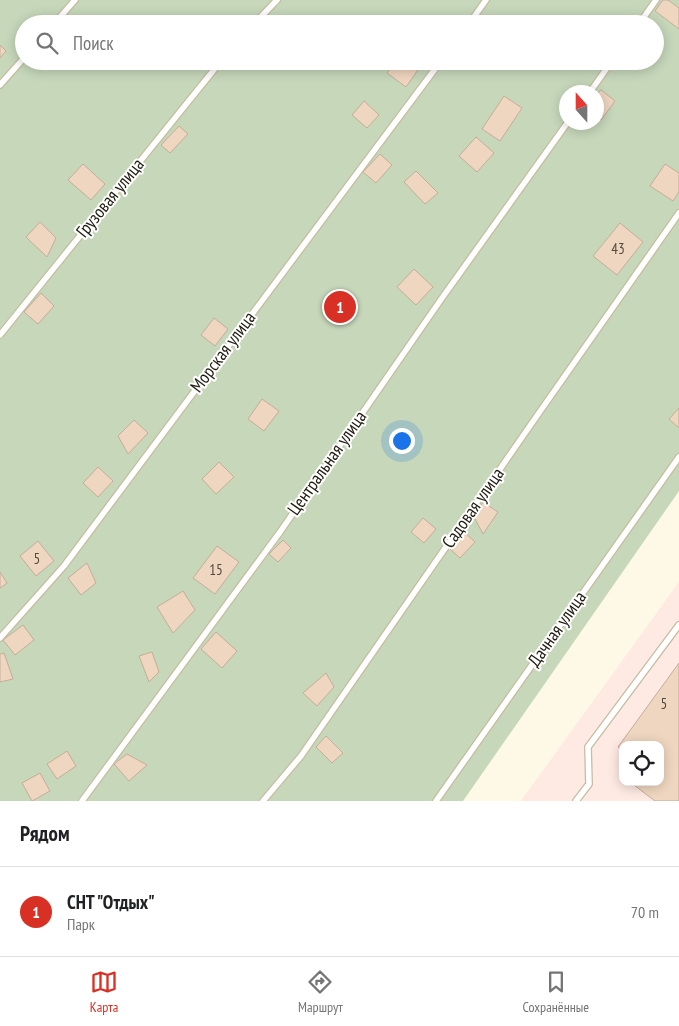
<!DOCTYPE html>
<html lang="ru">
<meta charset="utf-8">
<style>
body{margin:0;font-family:"PT Sans Narrow",sans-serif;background:#f2f2f2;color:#202124}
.controls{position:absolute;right:15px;bottom:15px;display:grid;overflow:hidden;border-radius:10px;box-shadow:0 2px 12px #0003}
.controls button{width:45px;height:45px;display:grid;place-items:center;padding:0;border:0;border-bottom:1px solid #e0e0e0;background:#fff;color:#202124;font:25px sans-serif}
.compass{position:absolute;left:559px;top:85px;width:45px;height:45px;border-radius:50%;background:#fff;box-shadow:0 2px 12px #0003;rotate:339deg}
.you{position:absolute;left:401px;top:440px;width:18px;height:18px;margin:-12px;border:4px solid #fff;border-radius:50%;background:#1a73e8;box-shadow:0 0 0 8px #1a73e833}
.badge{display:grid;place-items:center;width:32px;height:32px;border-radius:50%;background:#d93025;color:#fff;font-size:16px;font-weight:700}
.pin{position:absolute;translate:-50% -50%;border:2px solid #fff;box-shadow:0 1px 5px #0006}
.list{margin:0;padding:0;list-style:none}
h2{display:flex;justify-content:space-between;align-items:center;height:65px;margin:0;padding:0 20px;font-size:21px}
h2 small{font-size:16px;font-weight:400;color:#757577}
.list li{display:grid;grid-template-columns:32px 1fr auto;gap:15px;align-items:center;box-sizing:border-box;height:90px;padding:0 20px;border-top:1px solid #e0e0e0}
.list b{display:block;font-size:19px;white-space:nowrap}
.list p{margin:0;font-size:16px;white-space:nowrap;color:#757577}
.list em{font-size:16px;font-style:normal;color:#757577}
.icon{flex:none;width:28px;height:28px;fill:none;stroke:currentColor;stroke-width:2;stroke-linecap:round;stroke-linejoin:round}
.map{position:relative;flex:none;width:679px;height:801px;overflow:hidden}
.search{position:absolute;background:#fff;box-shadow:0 2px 12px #0003;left:15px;right:15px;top:15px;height:55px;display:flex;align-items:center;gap:12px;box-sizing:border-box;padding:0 18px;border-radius:28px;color:#757577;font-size:19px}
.sheet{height:155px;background:#fff}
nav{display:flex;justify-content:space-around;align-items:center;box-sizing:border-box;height:70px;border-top:1px solid #e0e0e0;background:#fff;font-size:14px;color:#757577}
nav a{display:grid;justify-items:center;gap:2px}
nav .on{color:#d93025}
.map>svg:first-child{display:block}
.industrial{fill:#fee9e3;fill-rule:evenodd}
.green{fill:#c6d7ba;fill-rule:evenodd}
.building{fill:#efd6c0;stroke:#c5ad98}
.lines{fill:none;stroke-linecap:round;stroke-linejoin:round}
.service-casing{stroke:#c5bda0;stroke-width:8}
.service{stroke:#fff;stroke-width:5.5}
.labels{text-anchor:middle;stroke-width:4;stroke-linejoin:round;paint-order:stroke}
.number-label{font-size:15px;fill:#534a3c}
.street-label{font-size:18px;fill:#1f1b10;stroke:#fff}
</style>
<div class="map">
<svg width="679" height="801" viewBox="0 0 679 801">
<rect width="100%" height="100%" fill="#fef8e6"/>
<path class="industrial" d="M679 582V801H521ZM623 745H660V782H623Z"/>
<path class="green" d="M0 0H679V491L463 801H0ZM24 24H655V61H24ZM566 92H596V122H566Z"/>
<path class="building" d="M663 0H668L679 8V29L655 11Z
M0 45 6 51 0 58Z
M396 61H411L420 67 406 87 387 73Z
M601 90 615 101 601 120 596 116V95Z
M504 96 522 108 500 141 482 129Z
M364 101 379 115 367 128 352 115Z
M179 126 188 134 170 153 161 145Z
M476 137 494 153 477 172 459 156Z
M380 154 392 165 376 183 363 172Z
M83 164 105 184 91 200 68 180Z
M665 164 679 173V192L673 201 650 186Z
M416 171 438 193 425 204 404 182Z
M40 222 56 238 47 257 26 237Z
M620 223 643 242 617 275 593 256Z
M414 269 433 287 416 305 397 287Z
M41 293 54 306 38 324 24 312Z
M214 318 228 329 215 346 201 335Z
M262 399 279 411 264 431 248 419Z
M679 408V428L669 419Z
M134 420 148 433 128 454 118 436Z
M219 462 234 477 216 494 202 479Z
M98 467 113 481 98 497 83 483Z
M483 502 498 512 483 534 474 517Z
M423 518 436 529 424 543 411 532Z
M464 532 475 542 460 558 449 548Z
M283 540 291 548 278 562 269 554Z
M38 541 54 561 36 576 20 556Z
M217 546 239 562 215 594 193 578Z
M87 563 96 583 81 595 68 578Z
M0 572 7 583 0 588Z
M183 591 195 610 173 633 157 607Z
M23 625 34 640 15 655 3 640Z
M216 632 237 651 222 668 201 649Z
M152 652 159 672 149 682 139 656Z
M4 653 13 679 0 682V654Z
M679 663V801H655L630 782H660V745H623V751L618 747Z
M326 673 334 687 317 706 303 693Z
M326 736 343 753 332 763 316 747Z
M67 751 76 766 57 779 47 764Z
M127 754 147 765 129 781 114 764Z
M40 773 50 791 32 801 22 783Z"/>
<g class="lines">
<g class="service-casing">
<path id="service" d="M54 24 75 0
M254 24 277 0
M469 24 486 0
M639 24 656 0
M0 85 24 58
M590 92 612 61
M0 335 221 61
M0 638 64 566 441 61
M82 801 280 532 442 298 568 122
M263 801 301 756 534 420 679 213
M436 801 679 457
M576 801 589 784 588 747 679 625"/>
</g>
<use href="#service" class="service"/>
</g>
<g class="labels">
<g class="number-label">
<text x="618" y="254">43</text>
<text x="37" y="564">5</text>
<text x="216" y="575">15</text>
<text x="664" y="709">5</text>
</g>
<g class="street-label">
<text transform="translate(110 198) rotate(-51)" y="6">Грузовая улица</text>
<text transform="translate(223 352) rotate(-53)" y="6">Морская улица</text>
<text transform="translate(327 463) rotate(-55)" y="6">Центральная улица</text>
<text transform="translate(473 508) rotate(-55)" y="6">Садовая улица</text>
<text transform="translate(557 629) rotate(-55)" y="6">Дачная улица</text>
</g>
</g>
</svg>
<div class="controls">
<button><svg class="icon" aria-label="locate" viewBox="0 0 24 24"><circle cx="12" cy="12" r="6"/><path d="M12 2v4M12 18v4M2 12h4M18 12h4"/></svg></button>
</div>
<svg class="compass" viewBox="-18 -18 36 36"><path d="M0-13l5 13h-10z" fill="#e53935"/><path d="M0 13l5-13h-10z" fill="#757577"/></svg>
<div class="you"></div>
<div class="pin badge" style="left:340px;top:307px">1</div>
<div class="search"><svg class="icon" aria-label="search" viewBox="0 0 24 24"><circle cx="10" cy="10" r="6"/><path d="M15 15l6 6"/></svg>Поиск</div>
</div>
<section class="sheet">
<h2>Рядом<small></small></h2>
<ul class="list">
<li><span class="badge">1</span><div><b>СНТ &quot;Отдых&quot;</b><p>Парк</p></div><em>70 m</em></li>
</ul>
</section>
<nav>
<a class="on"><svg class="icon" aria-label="map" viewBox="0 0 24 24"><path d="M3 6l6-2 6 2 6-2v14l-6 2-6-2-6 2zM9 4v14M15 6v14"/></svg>Карта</a>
<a><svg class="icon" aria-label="directions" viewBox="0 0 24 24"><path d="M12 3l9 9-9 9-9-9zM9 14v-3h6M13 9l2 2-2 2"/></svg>Маршрут</a>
<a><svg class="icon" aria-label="saved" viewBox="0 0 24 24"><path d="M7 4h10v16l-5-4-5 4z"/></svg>Сохранённые</a>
</nav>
